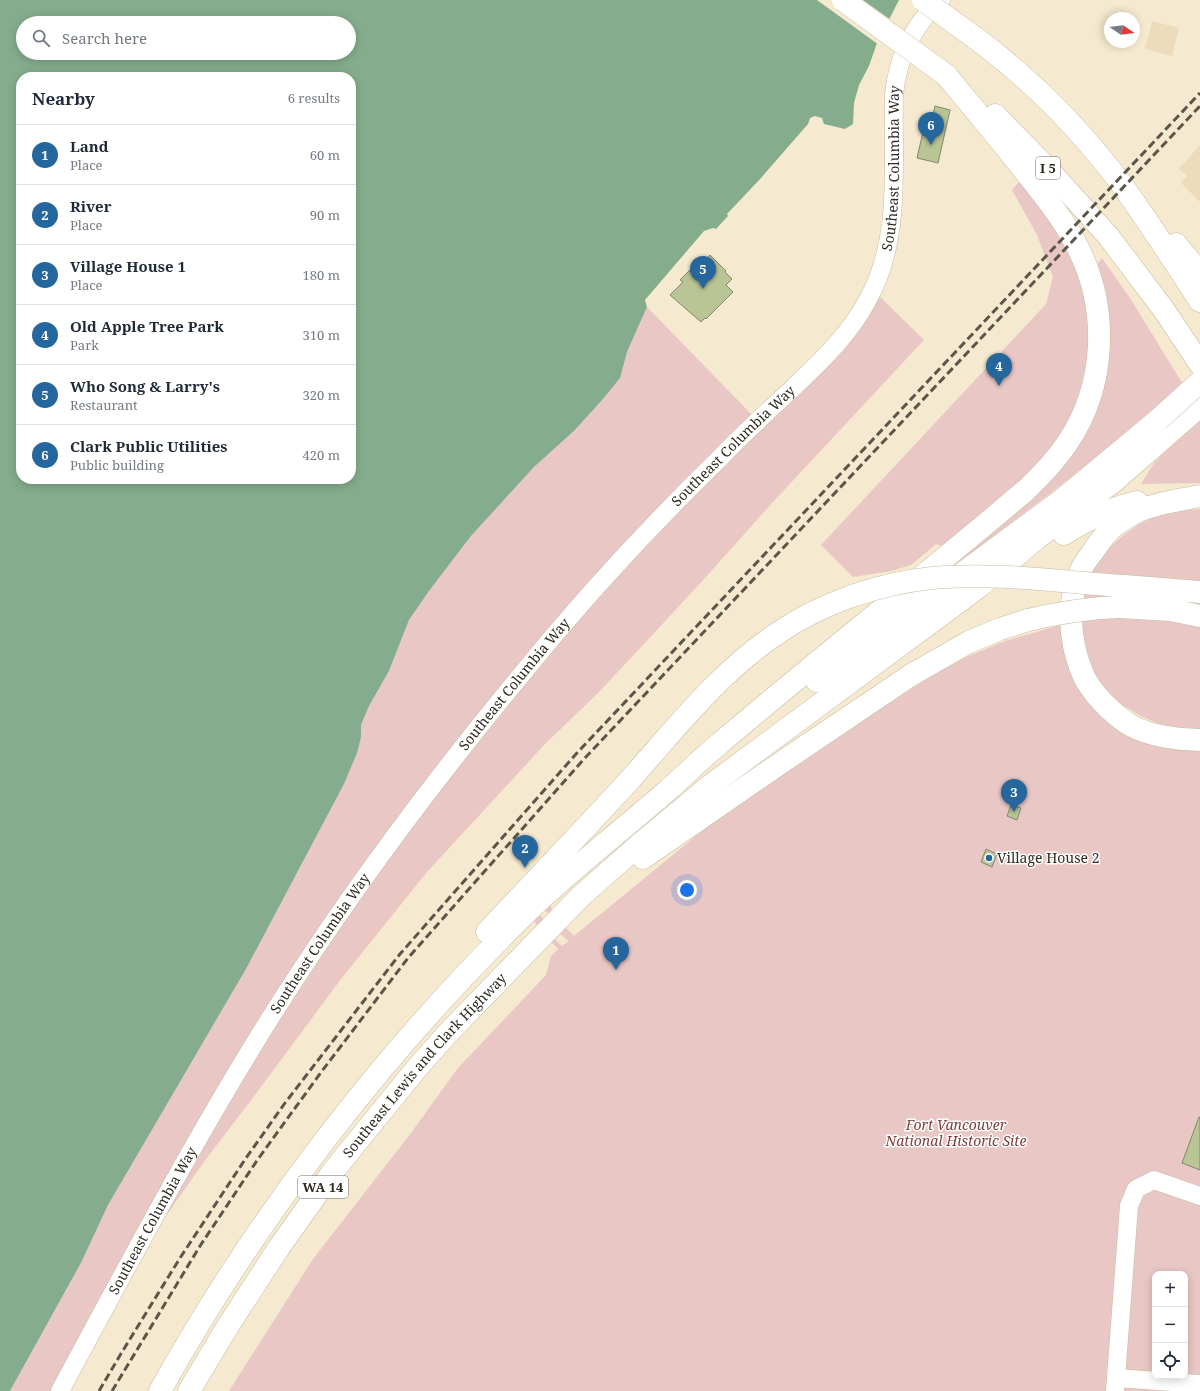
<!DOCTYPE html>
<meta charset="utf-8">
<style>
body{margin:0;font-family:"Noto Serif",serif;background:#f6f6f7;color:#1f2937}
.controls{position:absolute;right:12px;bottom:12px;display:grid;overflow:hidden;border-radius:8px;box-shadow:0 2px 10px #0003}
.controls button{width:36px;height:36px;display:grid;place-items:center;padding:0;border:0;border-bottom:1px solid #e0e1e3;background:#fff;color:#1f2937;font:20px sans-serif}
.compass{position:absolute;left:1104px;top:12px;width:36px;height:36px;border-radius:50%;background:#fff;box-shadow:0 2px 10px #0003;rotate:103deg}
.you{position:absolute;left:687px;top:890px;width:14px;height:14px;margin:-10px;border:3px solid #fff;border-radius:50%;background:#1a73e8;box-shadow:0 0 0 6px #1a73e833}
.badge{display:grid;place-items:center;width:26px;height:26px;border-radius:50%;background:#25669c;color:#fff;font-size:13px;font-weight:700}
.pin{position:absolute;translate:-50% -33px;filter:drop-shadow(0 1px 2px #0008)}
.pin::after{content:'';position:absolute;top:21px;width:14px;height:12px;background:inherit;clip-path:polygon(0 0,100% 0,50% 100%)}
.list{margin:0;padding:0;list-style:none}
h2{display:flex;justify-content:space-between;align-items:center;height:52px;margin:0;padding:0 16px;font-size:17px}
h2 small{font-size:13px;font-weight:400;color:#747a83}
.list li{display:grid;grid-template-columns:26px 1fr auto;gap:12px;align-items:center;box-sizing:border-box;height:60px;padding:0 16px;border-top:1px solid #e0e1e3}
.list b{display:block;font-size:15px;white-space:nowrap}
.list p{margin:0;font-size:13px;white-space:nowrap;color:#747a83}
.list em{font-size:13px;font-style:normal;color:#747a83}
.icon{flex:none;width:22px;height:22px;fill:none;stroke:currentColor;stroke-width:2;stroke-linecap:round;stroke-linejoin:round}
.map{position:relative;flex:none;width:1200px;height:1391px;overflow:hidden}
.search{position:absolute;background:#fff;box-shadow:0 2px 10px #0003;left:16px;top:16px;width:340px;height:44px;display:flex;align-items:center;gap:10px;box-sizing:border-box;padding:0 14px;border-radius:22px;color:#747a83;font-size:15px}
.panel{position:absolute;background:#fff;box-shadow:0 2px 10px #0003;left:16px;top:72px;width:340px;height:412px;border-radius:16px}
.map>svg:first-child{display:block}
.built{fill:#ecdcbc}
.green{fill:#e9c7c5;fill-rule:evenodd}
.water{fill:#85ad8d;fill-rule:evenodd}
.pier{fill:#f5e9cf}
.building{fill:#bac596;stroke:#82886f}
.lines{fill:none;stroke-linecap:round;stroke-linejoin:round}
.minor-casing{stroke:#c7bca3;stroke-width:19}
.highway-casing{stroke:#c7bca3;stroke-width:23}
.minor{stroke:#fff;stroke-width:18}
.highway{stroke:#fff;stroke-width:22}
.rail{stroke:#5c5648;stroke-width:3;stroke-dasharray:8 4;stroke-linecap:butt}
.highway-bridge-casing{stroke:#c7bca3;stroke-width:23;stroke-linecap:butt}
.highway-bridge{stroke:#fff;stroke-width:22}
.poi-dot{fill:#25669c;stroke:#fff;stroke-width:1.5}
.labels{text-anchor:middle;stroke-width:3;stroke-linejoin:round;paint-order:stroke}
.shield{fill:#fff;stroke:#6d6a63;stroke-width:1}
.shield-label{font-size:13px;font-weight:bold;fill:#2e2a20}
.street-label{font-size:14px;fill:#2e2a20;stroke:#fff}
.poi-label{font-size:14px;fill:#2e2a20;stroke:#fff;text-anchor:start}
.park-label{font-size:14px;font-style:italic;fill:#7f3c3c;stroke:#fff}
</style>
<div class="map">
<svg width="1200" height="1391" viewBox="0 0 1200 1391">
<rect width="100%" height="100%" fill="#f5e9cf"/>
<path class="built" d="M1152 21 1179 28 1172 56 1145 49Z
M1200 145V202L1181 183 1187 176 1179 169Z"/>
<path class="green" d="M1019 182 1043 210 1071 257 1086 298 1090 333 1088 366 1079 402 1050 451 1022 479 942 546 936 544 911 565 891 571 853 577 821 545 1046 304 1053 277 1037 235 1012 190Z
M1102 258 1130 298 1200 412V483L1141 484 1154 463 1187 431 1119 441 957 564 945 566 1093 409 1096 266Z
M873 290 924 340 772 503 704 579 655 632 598 693 545 744 427 872 341 979 252 1099 206 1159 158 1227 60 1391H10L82 1261 108 1205 246 969 344 784 361 737V725L369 706 389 671 409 620 429 591 471 536 534 467 575 430 603 399 619 378 627 352 647 307 758 421Z
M1200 509V607L1148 617 1200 626V730L1171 729 1141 716 1114 700 1089 669 1082 633V601L1091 574 1103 554 1121 537 1139 524 1159 515 1180 511Z
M1064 624 1066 639 1087 702 1110 723 1127 733 1168 748 1200 749V1391H229L313 1259 411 1133 458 1068 546 975 551 956 558 949 539 929 534 920 536 910 546 922 556 940 562 946 569 941 559 933 553 920 541 904 537 871 543 855 555 845 547 896 553 913 564 926 574 936 713 822 853 726 951 664 1002 642ZM1155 1274H1185V1376H1155Z"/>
<path class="water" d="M0 0H899L877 43 869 66 859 85 854 103 853 124 845 129 824 124 822 118 815 116 810 118 808 124 761 178 727 214 728 216 716 229 713 228 704 231 645 300 647 307 627 352 620 378 603 399 575 430 534 467 471 536 429 591 409 620 389 671 369 706 361 725V737L357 753 344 784 246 969 108 1205 82 1261 10 1391H0ZM23 23H349V53H23ZM21 77H351V479H21Z"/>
<path class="pier" d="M817 0H863L891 20 879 45Z"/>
<path class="building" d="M935 106 950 110 938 163 917 158 923 132 929 133Z
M710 255 726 271 725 272 732 279 726 285 733 292 706 319 705 318 701 322 670 295 683 282 680 280 695 265 698 268Z
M1011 805 1021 808 1017 820 1007 816Z
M986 849 997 854 992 867 981 862Z
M1199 1117H1200V1170L1182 1163Z"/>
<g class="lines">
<g class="minor-casing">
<g id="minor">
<path d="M1116 1378 1200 1384"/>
<path id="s1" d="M60 1391C120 1280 179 1168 245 1059 325 926 418 800 517 680 580 602 648 528 720 458 744 433 769 410 794 387 821 361 848 336 866 303 903 240 892 164 894 94 898 57 913 25 941 0"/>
<path d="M1115 1391 1129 1206 1136 1189 1154 1180 1200 1196"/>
</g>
</g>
<g class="highway-casing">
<g id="highway">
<path d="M974 37C1030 78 1078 127 1120 182 1148 221 1174 261 1200 301"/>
<path d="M995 115 1047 168 1109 237 1164 310 1200 364"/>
<path d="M1176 244 1200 273"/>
<path d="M1200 496C1181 500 1156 503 1138 511 1131 515 1122 520 1115 525 1106 532 1098 544 1092 553 1088 558 1084 563 1082 568 1066 600 1069 640 1082 672 1089 691 1114 716 1132 726 1150 736 1180 740 1200 740"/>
<path d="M1064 534C1086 520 1111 508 1137 502"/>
<path d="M1124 586 1200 592"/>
<path d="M1119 607 1170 610 1200 616"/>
<path d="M817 681 1063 499 1158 420"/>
<path d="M643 858 782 762 911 675 969 642 1000 629 1028 620"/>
<path d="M487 932C533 883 580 834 626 784 674 731 720 670 781 631 803 616 827 605 852 596"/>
<path d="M160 1391C256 1218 383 1053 524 915 569 871 620 832 667 791 685 775 701 759 719 744 820 658 925 576 1026 490 1042 475 1056 460 1068 442 1106 385 1109 309 1078 248 1063 217 1040 191 1019 164 995 134 971 105 946 75"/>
<path id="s2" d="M189 1391 228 1326 278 1249 331 1174 360 1138 417 1068 448 1033 580 897 640 844 711 785 980 586 1036 539 1113 482 1200 406"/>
</g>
</g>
<use href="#minor" class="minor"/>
<use href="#highway" class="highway"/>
<path class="rail" d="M99 1391 122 1352 180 1258 246 1158 285 1103 400 954 576 754 1200 93
M112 1391 200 1246 258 1159 322 1071 408 958 584 759 1200 106"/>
<g class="highway-bridge-casing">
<path id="highway-bridge" d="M843 0 946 75
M923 0 974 37
M1158 420 1200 382
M852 596C878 587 904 581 932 578 995 572 1061 582 1124 586
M1028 620C1058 613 1088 608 1119 607"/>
</g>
<use href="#highway-bridge" class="highway-bridge"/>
</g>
<circle class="poi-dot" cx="989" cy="858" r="4"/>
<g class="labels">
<g class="shield">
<rect x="1036" y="157" width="24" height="22" rx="3"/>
<rect x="298" y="1176" width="50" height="22" rx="3"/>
</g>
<g class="shield-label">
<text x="1048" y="173">I 5</text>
<text x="323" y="1192">WA 14</text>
</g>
<g class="street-label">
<text dy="5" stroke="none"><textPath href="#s1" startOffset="1501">Southeast Columbia Way</textPath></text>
<text dy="5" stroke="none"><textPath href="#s1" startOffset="1166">Southeast Columbia Way</textPath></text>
<text dy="5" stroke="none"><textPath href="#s1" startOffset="842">Southeast Columbia Way</textPath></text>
<text dy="5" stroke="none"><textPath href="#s1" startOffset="518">Southeast Columbia Way</textPath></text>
<text dy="5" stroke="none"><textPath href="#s2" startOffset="403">Southeast Lewis and Clark Highway</textPath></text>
<text dy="5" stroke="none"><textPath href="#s1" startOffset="194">Southeast Columbia Way</textPath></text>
</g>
<g class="poi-label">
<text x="997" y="863">Village House 2</text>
</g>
<g class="park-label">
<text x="956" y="1130">Fort Vancouver<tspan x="956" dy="16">National Historic Site</tspan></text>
</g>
</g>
</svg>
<div class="controls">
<button>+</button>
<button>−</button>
<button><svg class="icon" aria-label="locate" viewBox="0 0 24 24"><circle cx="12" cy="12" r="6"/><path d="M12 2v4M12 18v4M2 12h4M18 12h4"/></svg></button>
</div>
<svg class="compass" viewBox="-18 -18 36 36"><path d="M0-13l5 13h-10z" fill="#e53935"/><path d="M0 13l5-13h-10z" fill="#747a83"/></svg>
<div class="you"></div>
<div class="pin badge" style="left:616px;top:970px">1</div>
<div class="pin badge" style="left:525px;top:868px">2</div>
<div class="pin badge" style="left:1014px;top:812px">3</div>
<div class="pin badge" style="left:999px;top:386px">4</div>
<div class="pin badge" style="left:703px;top:289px">5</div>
<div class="pin badge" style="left:931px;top:145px">6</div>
<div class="search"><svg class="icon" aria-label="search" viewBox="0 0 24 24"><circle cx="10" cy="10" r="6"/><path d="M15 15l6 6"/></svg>Search here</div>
<section class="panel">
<h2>Nearby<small>6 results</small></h2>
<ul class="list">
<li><span class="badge">1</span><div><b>Land</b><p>Place</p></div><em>60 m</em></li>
<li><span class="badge">2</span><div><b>River</b><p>Place</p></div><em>90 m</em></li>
<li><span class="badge">3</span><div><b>Village House 1</b><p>Place</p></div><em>180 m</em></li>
<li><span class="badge">4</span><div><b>Old Apple Tree Park</b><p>Park</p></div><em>310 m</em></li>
<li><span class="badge">5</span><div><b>Who Song &amp; Larry's</b><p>Restaurant</p></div><em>320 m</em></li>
<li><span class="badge">6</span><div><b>Clark Public Utilities</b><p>Public building</p></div><em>420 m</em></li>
</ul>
</section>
</div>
